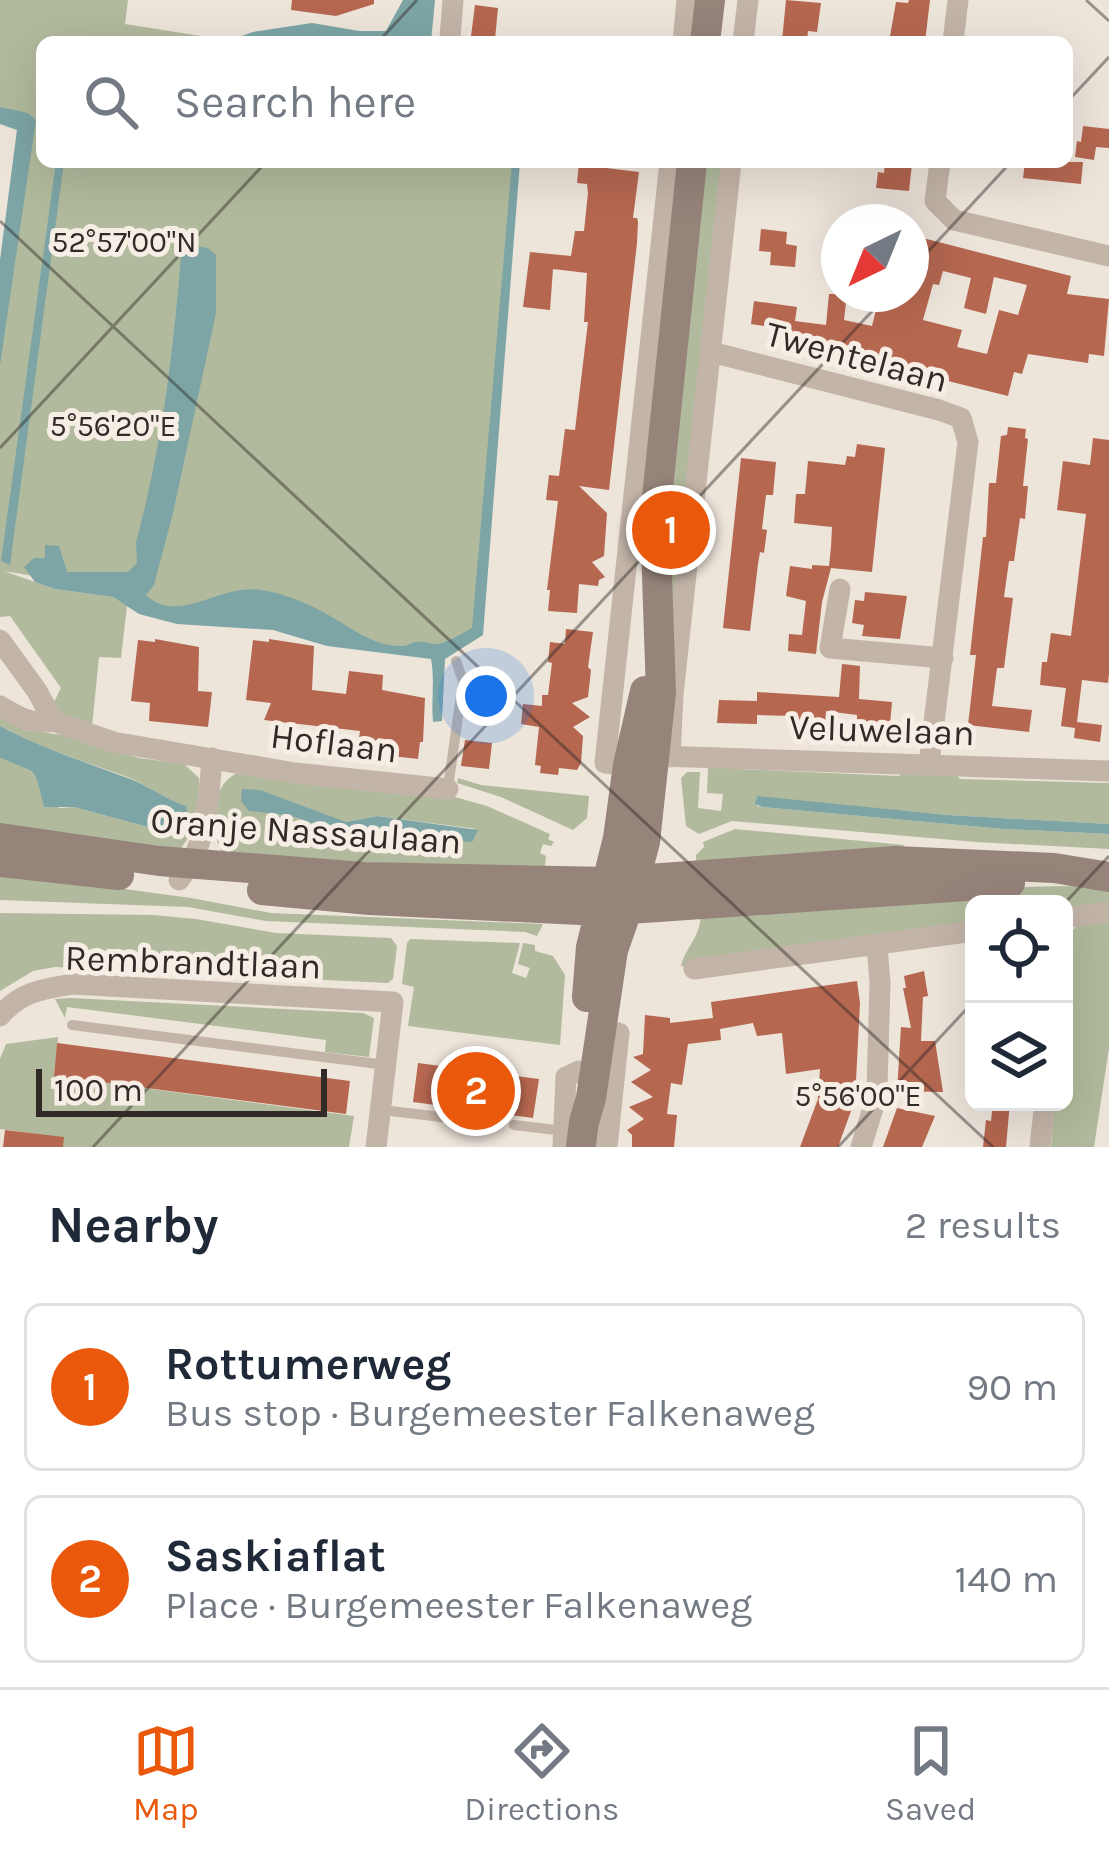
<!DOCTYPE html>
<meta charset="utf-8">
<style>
body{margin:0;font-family:Karla,sans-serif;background:#f2f2f3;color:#1f2937}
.controls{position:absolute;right:36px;bottom:36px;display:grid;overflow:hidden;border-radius:18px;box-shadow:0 12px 48px #0002}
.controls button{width:108px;height:108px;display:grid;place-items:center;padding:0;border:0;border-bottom:3px solid #e0e1e3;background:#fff;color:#1f2937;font:60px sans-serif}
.compass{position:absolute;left:821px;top:204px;width:108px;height:108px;border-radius:50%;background:#fff;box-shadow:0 12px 48px #0002;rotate:223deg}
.scale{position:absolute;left:36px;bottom:30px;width:291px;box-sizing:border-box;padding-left:12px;border:6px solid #312a27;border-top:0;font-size:33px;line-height:42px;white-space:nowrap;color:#312a27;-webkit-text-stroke:9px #f6eee5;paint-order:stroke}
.you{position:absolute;left:486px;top:696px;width:42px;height:42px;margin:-30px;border:9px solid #fff;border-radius:50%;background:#1a73e8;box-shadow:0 0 0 18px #1a73e833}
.badge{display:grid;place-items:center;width:78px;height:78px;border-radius:50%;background:#ea580c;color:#fff;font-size:39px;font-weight:700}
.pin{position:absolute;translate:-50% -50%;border:6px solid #fff;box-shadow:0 3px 12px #0006}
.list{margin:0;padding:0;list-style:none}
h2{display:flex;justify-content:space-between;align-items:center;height:156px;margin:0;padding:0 48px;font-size:51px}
h2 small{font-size:39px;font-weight:400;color:#747a83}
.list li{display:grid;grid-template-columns:78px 1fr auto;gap:36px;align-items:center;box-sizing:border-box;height:168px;margin:0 24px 24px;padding:0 24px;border:3px solid #e0e1e3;border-radius:18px}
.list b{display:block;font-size:45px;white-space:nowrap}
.list p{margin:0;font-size:39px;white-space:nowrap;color:#747a83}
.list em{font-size:39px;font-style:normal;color:#747a83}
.icon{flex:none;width:66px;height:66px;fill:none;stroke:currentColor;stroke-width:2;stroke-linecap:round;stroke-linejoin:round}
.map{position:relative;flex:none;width:1109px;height:1147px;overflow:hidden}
.search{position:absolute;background:#fff;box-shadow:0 12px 48px #0002;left:36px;right:36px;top:36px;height:132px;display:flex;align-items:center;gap:30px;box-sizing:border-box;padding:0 42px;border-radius:18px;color:#747a83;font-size:45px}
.sheet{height:540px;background:#fff}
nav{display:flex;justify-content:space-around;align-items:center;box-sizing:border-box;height:168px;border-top:3px solid #e0e1e3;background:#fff;font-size:33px;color:#747a83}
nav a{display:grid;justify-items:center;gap:6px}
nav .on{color:#ea580c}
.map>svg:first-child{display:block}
.green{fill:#b1ba9c;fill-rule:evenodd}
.water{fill:#7da5a6}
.building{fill:#b56750;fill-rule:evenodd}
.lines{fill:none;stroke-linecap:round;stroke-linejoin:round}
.lane{stroke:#c3b4a8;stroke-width:10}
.street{stroke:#c3b4a8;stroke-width:21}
.secondary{stroke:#96837a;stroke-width:30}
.ticks{fill:none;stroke:#312a27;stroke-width:3;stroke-opacity:0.45}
.labels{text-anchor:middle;stroke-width:10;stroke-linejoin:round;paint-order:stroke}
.street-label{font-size:36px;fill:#312a27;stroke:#f6eee5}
.ticks-label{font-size:30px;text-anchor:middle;fill:#312a27;stroke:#f6eee5;stroke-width:10;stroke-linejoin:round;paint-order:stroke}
</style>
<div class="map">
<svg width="1109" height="1147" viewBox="0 0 1109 1147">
<rect width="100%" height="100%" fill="#ede4da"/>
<path class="green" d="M0 0H128L125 24 239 42H42V162H517L478 629 441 651 377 648 298 614 156 612 93 586 4 571 55 589 113 597 127 606 121 658 99 657 92 727 60 715 53 704 61 688 10 616 0 617V307L26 122 0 116Z
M702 162H725L672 638 666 519Z
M0 715 24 730 63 735 139 758 184 764 199 778C200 802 196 832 180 849L0 832V758C19 766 38 768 40 790L60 808 74 807 159 830 183 833 186 806C164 799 146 784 125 776 82 761 41 748 0 726Z
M729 761 737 769 899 776 907 768 952 770 960 779 1109 783V824L948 815 756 797 757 806 762 807 1003 829 1109 834V849L976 842 732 821 699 834 686 826 681 778 687 772H700L698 808 721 811 723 794 707 793 708 768Z
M240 772 455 797 487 806 550 834 548 839 554 842 551 846 543 844 540 853 546 856 544 875 222 852C208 827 211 782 240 772ZM249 811 346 822 377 816 477 829 366 834C342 843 322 826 299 819 284 814 265 813 249 811Z
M458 778 481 785 589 796 587 818 573 830 501 797 457 783Z
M735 829 904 845 903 848 696 862V855L704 847 703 842Z
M0 872 191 898 271 913 543 924 537 936 525 932 266 921 188 907 0 900Z
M1109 886V906L1064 910V904H974V924L690 968 681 966C687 944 701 938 701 911 836 898 973 885 1109 886Z
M0 913 153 915 196 919 276 933 391 938 397 946 393 979 388 983 55 967 33 971 0 991Z
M1109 919V1048L1094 1147H1051L1055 1102H1064V1007L1071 932 1080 923Z
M410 939 520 943 512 973 526 978 530 968 518 964 523 943 535 945V951L553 956 565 975 560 1045 408 1026 414 987 402 984 407 943Z
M71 998 363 1013 374 1018 369 1057 325 1052 326 1040 67 1007 65 1018 55 999Z
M58 1037 54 1076 354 1116 349 1147H37L38 1134 0 1129V1059L6 1044Z"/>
<path class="water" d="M403 0H435L431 42 327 40 224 42 253 32 312 23 359 31H386Z
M0 107 28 113 36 120 0 365V260L17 130 0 124Z
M56 162H64L10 565 1 561Z
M512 162H520L483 635 445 659 442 721 433 722C431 700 435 680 431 659L327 646 273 630 177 624 139 614 113 597 55 589 35 582 24 567 34 558H45V545L59 546 67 572H128L137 563 136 542C163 444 174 345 182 244L208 248 216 255V313L173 513 154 585 146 595C178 626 220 583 261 590 283 593 304 602 323 612 348 625 371 646 401 646 411 646 408 642 419 642 425 641 431 645 437 644 448 643 462 633 472 628Z
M0 726C41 748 82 761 125 777 147 784 164 799 186 806L188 814 183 833 159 830 74 807H44C34 766 39 774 0 758Z
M242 789 260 790 346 822 377 816 478 830 472 842 366 834C336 845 326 827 300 819 284 814 265 813 249 811L241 801Z
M757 796 948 815 1109 824V834L1003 829 762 807 755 804Z"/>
<path class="building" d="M292 0H374V4L336 16 291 10Z
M786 0 821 3 817 32 808 31 807 42 782 41Z
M909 0H930L925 42H889L896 2 908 3Z
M475 5 498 8 495 39 471 36Z
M1083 126 1109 129V148L1096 147 1094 160 1075 157 1077 141 1081 142Z
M579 162H607L606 168 639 172 633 218H637L638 222 637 243 609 490 579 486 607 513 604 556 592 562 605 577 599 580 598 586 579 584 577 613 548 611 550 590H547L558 501 546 500 549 475 559 476 565 429 575 430 588 322H584L587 273 553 269 550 310 523 307 530 252 571 256 575 231H584L588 193 587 184 577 183Z
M885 162 912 164 909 191 876 188 878 172 884 173Z
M1025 162H1083L1081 184 1023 178Z
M761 229 787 232 786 244 797 246 795 267 770 265 771 252 759 251Z
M911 235 1071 276 1067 294 1109 299 1104 356 1089 354 1088 363 1028 354 1022 374 1014 372 1008 396 832 352 834 345 776 337 778 328 751 324 754 301 797 307 795 321 826 325 829 294H847L844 320 872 326 880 294H911ZM943 271 971 278 964 308 986 314 994 277 1027 285 1018 315 999 310 987 354 957 347 962 330 923 320 933 284 939 285Z
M1008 427 1026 429 1025 438 1028 439 1023 486H1028L1025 519 1020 518 1014 561H1009L1004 597 1013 598 1004 668H997L992 706 1032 710 1029 732 968 725 976 655H970L983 537H986L989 483H996L1001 436 1007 435Z
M1093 438 1109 440V674L1108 683 1082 680 1077 722 1102 725 1100 742 1074 738 1075 728 1061 726 1066 688 1040 685 1042 662H1047L1051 633 1071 636 1086 514 1057 510 1063 461 1090 465Z
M857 444 885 448 872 572 831 568 822 602 816 654 788 651 789 634 802 635 806 601 786 596 790 566 812 569V565L829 566 831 547 832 527 794 523 796 494H805L808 461 845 465 847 456 855 457Z
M741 458 776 462 773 495H766L762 529 767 530 764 553 760 552 758 564 750 631 723 628Z
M865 592 907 596 900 639 862 636 864 625 852 623 855 600 864 601Z
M566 629 593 632 588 667 591 670 588 697 572 703 590 717 573 727 583 736 581 763 577 770 559 768 558 775 540 773 541 766 535 765 539 727 521 724 523 704 542 706V695H548L552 663 548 662 550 642 565 644Z
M155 639 199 647 198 691 212 692 208 727 149 721 150 703 131 701 138 640 155 642Z
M269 639 314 646 312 690 346 694 349 671 383 675 382 690 425 698 423 742H420L418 759 357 752 360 731 264 720 271 703 246 700 253 640 269 642Z
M842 664 860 666 859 699 892 702 890 725 857 723V715L826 711 825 727 795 726 796 716 757 715V724L717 723 719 700 757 701V692L839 697Z
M465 740 492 743 489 769 461 766Z
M924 971 928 996 923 997 921 1041H935L943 1092 897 1091 901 1027 911 1028 903 988H906L904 976Z
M857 981 860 1003 855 1100 838 1147H800L818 1099 820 1069 786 1074 782 1033 757 1036 753 1023 720 1029 721 1040 688 1044 682 1085 671 1083 667 1114 677 1115 674 1147H632V1135L627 1130 644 1119 629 1107 653 1097 631 1082 651 1070 633 1057 643 1054 645 1015 670 1018V1023L713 1018 711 1002Z
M57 1043 350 1081 346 1114 54 1076Z
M418 1063 539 1079 533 1118 413 1102Z
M993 1102H1010L1006 1147H983L986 1120 991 1121Z
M897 1108 935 1116 922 1147H883Z
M5 1130 64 1137 63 1147H3Z"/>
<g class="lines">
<path class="lane" d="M448 788 463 681 456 661
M72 1025 386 1065
M382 1110 492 1123
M514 1125 564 1131"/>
<path class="street" d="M450 38 453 0
M683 42 687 0
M743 42 748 0
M953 42 958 0
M940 162 935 201 954 220 1109 256
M711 352 939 410 961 418 968 442 929 764
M840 589 830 648 943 658
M0 640 37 691 53 721
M0 706C17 716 33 726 53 721L113 742 295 773 448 789
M660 756 1109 771
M670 757 673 694 731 162
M628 765 605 763 670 162
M179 880C208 845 208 803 212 758
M1064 918 1109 912
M694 969 974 931
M0 1016C21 991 43 989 73 984L393 1002 376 1147
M602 1030 619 1033 607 1147
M563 1147 566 1077 579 1071
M861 1147 874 1105 877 1088 880 983 877 945
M1040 1147 1045 1102"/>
<path class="secondary" d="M705 42 710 0
M0 838 159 861 364 877 608 882 895 861 1054 868 1109 877
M0 862 119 875
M262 890 370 900 600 911 1010 883
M587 997 591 947 618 838 628 765 645 691
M581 1147 584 1122 591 1098 613 950 627 910 645 842 661 693 655 517 692 162"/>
</g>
<path class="ticks" d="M1086 0 1109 21M378 42 417 0M1067 102 1109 57M0 221 993 1147M911 270 1011 162M0 448 266 162M1064 904 1109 856M93 1147 888 294M838 1147 974 1001"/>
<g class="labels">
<g class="street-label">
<text transform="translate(857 356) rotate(15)" y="13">Twentelaan</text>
<text transform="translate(882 729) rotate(2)" y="13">Veluwelaan</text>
<text transform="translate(334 742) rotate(7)" y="13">Hoflaan</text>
<text transform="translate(306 830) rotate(4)" y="13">Oranje Nassaulaan</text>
<text transform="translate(193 961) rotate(2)" y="13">Rembrandtlaan</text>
</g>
</g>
<g class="ticks-label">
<text x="124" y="252">52°57'00"N</text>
<text x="113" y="436">5°56'20"E</text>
<text x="858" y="1106">5°56'00"E</text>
</g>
</svg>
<div class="controls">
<button><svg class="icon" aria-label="locate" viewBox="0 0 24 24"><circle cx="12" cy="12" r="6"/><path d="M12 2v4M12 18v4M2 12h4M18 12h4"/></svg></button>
<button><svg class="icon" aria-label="layers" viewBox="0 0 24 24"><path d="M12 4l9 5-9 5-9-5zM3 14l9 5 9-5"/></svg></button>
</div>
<svg class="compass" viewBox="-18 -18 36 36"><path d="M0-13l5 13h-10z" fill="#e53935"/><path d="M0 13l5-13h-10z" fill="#747a83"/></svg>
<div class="scale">100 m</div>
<div class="you"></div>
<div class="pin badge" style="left:671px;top:530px">1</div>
<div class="pin badge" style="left:476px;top:1091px">2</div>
<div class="search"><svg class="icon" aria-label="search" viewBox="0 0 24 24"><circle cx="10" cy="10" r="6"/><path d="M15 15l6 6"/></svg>Search here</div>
</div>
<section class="sheet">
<h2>Nearby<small>2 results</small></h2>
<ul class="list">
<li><span class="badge">1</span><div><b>Rottumerweg</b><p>Bus stop · Burgemeester Falkenaweg</p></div><em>90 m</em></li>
<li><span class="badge">2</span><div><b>Saskiaflat</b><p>Place · Burgemeester Falkenaweg</p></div><em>140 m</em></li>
</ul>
</section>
<nav>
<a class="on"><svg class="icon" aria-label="map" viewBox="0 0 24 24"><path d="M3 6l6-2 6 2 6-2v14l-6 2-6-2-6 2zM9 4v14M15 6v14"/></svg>Map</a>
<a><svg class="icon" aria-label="directions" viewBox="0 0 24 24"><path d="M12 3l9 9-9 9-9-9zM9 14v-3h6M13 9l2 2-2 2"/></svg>Directions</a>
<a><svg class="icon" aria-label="saved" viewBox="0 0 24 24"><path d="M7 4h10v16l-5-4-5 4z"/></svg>Saved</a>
</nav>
